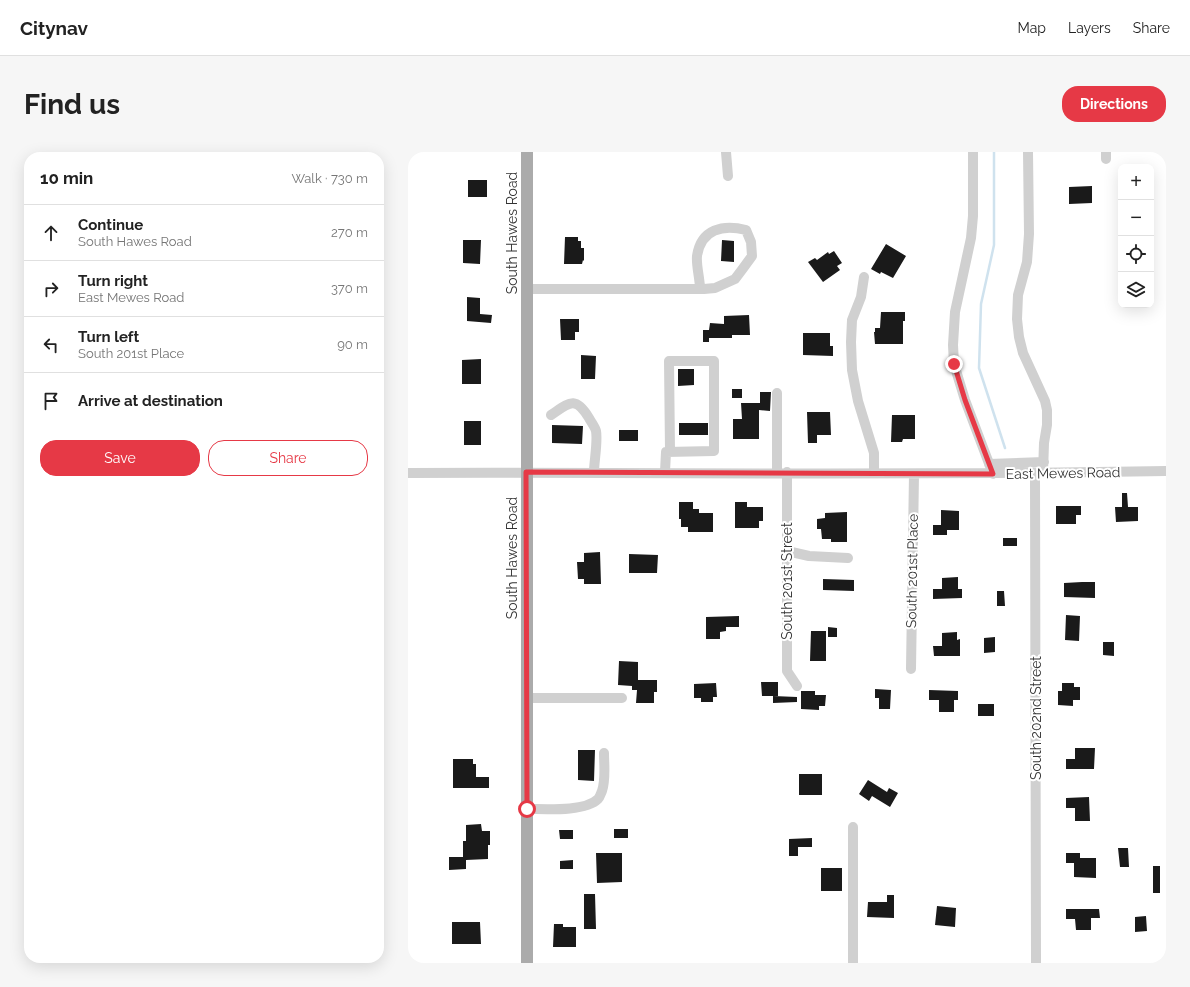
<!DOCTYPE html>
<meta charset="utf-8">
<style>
body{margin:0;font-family:Raleway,sans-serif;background:#f6f6f6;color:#222}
.controls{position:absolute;right:12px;top:12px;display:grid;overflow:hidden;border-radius:8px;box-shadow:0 4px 16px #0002}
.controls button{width:36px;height:36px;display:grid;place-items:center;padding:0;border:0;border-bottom:1px solid #e0e0e0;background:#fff;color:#222;font:20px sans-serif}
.stop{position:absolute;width:12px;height:12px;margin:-9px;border:3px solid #e63946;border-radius:50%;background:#fff}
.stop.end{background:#e63946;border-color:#fff;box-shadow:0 1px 4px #0008}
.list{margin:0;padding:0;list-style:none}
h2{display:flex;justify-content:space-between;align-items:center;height:52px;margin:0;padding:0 16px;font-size:17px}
h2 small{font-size:13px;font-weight:400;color:#767676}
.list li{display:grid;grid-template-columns:26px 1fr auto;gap:12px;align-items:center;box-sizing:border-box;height:56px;padding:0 16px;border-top:1px solid #e0e0e0}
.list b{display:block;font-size:15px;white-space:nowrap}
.list p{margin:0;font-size:13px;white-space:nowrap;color:#767676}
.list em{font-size:13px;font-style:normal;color:#767676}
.actions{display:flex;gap:8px;padding:12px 16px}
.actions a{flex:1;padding:9px 0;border:1px solid #e63946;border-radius:16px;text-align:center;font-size:14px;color:#e63946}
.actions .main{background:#e63946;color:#fff}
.icon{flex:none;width:22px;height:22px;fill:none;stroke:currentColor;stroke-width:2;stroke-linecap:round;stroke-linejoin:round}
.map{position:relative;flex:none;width:758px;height:811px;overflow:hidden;border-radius:16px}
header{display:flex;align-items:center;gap:24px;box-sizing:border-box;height:56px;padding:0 20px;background:#fff;border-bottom:1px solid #e0e0e0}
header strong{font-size:19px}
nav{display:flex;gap:22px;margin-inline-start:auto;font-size:14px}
.intro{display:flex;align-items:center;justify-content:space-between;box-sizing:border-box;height:96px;padding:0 24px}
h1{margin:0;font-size:28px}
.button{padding:10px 18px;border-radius:16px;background:#e63946;color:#fff;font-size:14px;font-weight:700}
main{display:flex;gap:24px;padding:0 24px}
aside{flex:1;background:#fff;border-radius:16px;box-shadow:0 4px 16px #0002}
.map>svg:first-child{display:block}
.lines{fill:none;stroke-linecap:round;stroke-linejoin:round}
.stream{stroke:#cfe2ee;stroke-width:2.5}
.building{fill:#1a1a1a}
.minor{stroke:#d0d0d0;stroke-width:10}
.major{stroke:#ababab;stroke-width:12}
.route{stroke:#e63946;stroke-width:5}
.labels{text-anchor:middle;stroke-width:4;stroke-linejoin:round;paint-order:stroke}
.street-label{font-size:14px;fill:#333;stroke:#fff}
</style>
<header>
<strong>Citynav</strong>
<nav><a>Map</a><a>Layers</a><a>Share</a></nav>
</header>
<div class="intro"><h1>Find us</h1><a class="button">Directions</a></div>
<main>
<aside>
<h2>10 min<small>Walk · 730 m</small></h2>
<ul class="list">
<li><svg class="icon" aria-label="ahead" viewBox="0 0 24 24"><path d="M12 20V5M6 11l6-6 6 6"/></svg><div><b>Continue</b><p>South Hawes Road</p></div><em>270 m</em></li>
<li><svg class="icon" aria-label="right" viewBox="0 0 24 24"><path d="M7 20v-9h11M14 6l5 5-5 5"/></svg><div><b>Turn right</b><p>East Mewes Road</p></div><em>370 m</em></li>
<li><svg class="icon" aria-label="left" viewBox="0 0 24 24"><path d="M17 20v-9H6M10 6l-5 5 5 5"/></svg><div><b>Turn left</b><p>South 201st Place</p></div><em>90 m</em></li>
<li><svg class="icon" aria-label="arrive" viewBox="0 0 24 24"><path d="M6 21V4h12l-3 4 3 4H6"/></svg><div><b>Arrive at destination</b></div></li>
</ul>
<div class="actions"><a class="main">Save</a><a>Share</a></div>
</aside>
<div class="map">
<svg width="758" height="811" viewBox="0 0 758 811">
<rect width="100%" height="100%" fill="#fff"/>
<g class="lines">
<path class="stream" d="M586 0V93L573 152 571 216 597 296"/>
</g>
<path class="building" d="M60 28H79V45H60Z
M684 34V51L661 52V35Z
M157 85H170V89H173V96H176V109L175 108 174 112H156Z
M55 88H73L72 112 55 111Z
M314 88 326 89V110L313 109Z
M478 92 498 104 485 126 473 120 472 122 463 117Z
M426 99 434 111 429 114 432 118 415 130 400 110 407 106 409 108 420 100 421 102Z
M59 145 72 146V162L84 163 83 171 59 169Z
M473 160H497V169H495V192H467L466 180H467V176H472Z
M341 163 342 183H324V186H301V190H295V178H301L302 171 316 172V164Z
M152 167H171V180H167V188H153Z
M395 181H422V194H425V204L395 203Z
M173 203 188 204 187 227H173Z
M73 207V232H54V208Z
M270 217H286V233L270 234Z
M324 237H334V246H324Z
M352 240H363L362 259 351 258V287H325V267H334L333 251H352Z
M399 260H422L423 283H409V291H400Z
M484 263H507V287H495L494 290H483Z
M56 269H73V293H56Z
M271 271H300V283H271Z
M144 273 175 274 174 292 144 291Z
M211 278H230V289H211Z
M714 341H719L720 355H730V369L708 370 707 355H714Z
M271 350H285V357H291V361H305V380H280V375H273V367H271Z
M327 350H339V355H355V369H351V376H327Z
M648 354H673V363H668V372H648Z
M533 358 551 359V378H539V383H525V373H533Z
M439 360V390H423V387H414L413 377H409V367L417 366V361Z
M595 386H609V394H595Z
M192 400 193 432H176V427H170L169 410H176V401Z
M221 402 250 403 249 421H221Z
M550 425V437H554V446L525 447V437H534V426Z
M415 427 446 428V439L415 438Z
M674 430H687V446L656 445V431Z
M589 439H596L597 454H589Z
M658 463 672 464 671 489 657 488Z
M331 464V475H318V479L312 480V487H298V465Z
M420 475 429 476V485H420Z
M403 479H418V509H402Z
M549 480V488L552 487V504H526L525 494H534V481Z
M587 485V500L576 501V486Z
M695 490H706V504L695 503Z
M211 509 230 510V528H249V540H246V551H228L229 538H224V534L210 533Z
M353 530H370V544H354Z
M308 531 309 545H305V550H293V546H286V532Z
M654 531H666V535H672V548H665V554L650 553V539H654Z
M467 537 483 538 482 557H471V546H467Z
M521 538 550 539V548H546V560H531V548H521Z
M393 539H407V543H418L417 554H411V558L393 557Z
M365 544 389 545V550L365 551Z
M570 552H586V564H570Z
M667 596H687L686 617H658V607H667Z
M170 598H187L186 629 170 628Z
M45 607H65V612H68V625H81V636H45Z
M391 622H414V643H391Z
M460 628 479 640 481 636 490 641 482 655 464 644 461 649 451 642Z
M681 645 682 669H667V656H658V646Z
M73 672 74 679H82V693H80V707L58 708V717L41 718V705H55V689H58V673Z
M206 677H220V686H206Z
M151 678H165V687H152Z
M404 686V695H390V704H381V687Z
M710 696H720L721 715H712Z
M188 701H214V730L189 731Z
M658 701H672V706H688V726L666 725V711H658Z
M165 708V717H152V709Z
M745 714H752V741H745Z
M413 716H434V739H413Z
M176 742H187L188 777H176Z
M479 743H486V766L459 765 460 750H479Z
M529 754 548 756 547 775 527 773Z
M658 757H691L692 766H683V778H668L667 767H658Z
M738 764 739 779 727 780V765Z
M44 770H72L73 792H44Z
M146 772H155V775H168V795H145Z"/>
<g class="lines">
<path class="minor" d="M318 0 320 24
M565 0V64L563 86 547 160 545 193 546 212 557 248 585 322
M620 0 621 82 619 110 610 143 609 167 611 185 615 201 637 249 639 258V273L636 291 635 321
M698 0V7
M456 125 453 145 444 168 443 190 444 218 450 249 466 301V321
M119 137H296L307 136 327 127 336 115 344 104 343 90 338 78C315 72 293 77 289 104 288 113 292 127 292 137
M369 241V320
M143 263C161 251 167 243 181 266 183 270 187 275 188 279 190 289 186 310 186 320
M581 312 636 310
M257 320 258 300 306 299V209H261L262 299
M379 320V519L389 534
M0 321C253 320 505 324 758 319
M627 322 628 811
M379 399 401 404 440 406
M503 517 506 322
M119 546H214
M119 657C136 657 177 660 190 647 192 645 193 641 194 639 198 627 196 613 196 601
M445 675V811"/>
<path class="major" d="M119 811V0"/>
</g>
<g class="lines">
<path class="route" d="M119 657 118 320 585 322 557 248 546 212"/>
</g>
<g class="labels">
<g class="street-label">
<text transform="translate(104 81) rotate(-90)" y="5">South Hawes Road</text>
<text transform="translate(655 321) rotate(-1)" y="5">East Mewes Road</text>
<text transform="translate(104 406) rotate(-90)" y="5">South Hawes Road</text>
<text transform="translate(504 419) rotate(-89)" y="5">South 201st Place</text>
<text transform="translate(379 429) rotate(-90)" y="5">South 201st Street</text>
<text transform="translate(628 566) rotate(-90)" y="5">South 202nd Street</text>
</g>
</g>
</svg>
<div class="controls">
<button>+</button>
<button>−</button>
<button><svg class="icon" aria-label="locate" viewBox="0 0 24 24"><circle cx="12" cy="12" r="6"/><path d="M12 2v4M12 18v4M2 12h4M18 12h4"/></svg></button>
<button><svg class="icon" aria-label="layers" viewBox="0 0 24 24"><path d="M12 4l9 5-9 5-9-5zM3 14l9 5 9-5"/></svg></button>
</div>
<div class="stop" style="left:119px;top:657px"></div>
<div class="stop end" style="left:546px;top:212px"></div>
</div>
</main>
